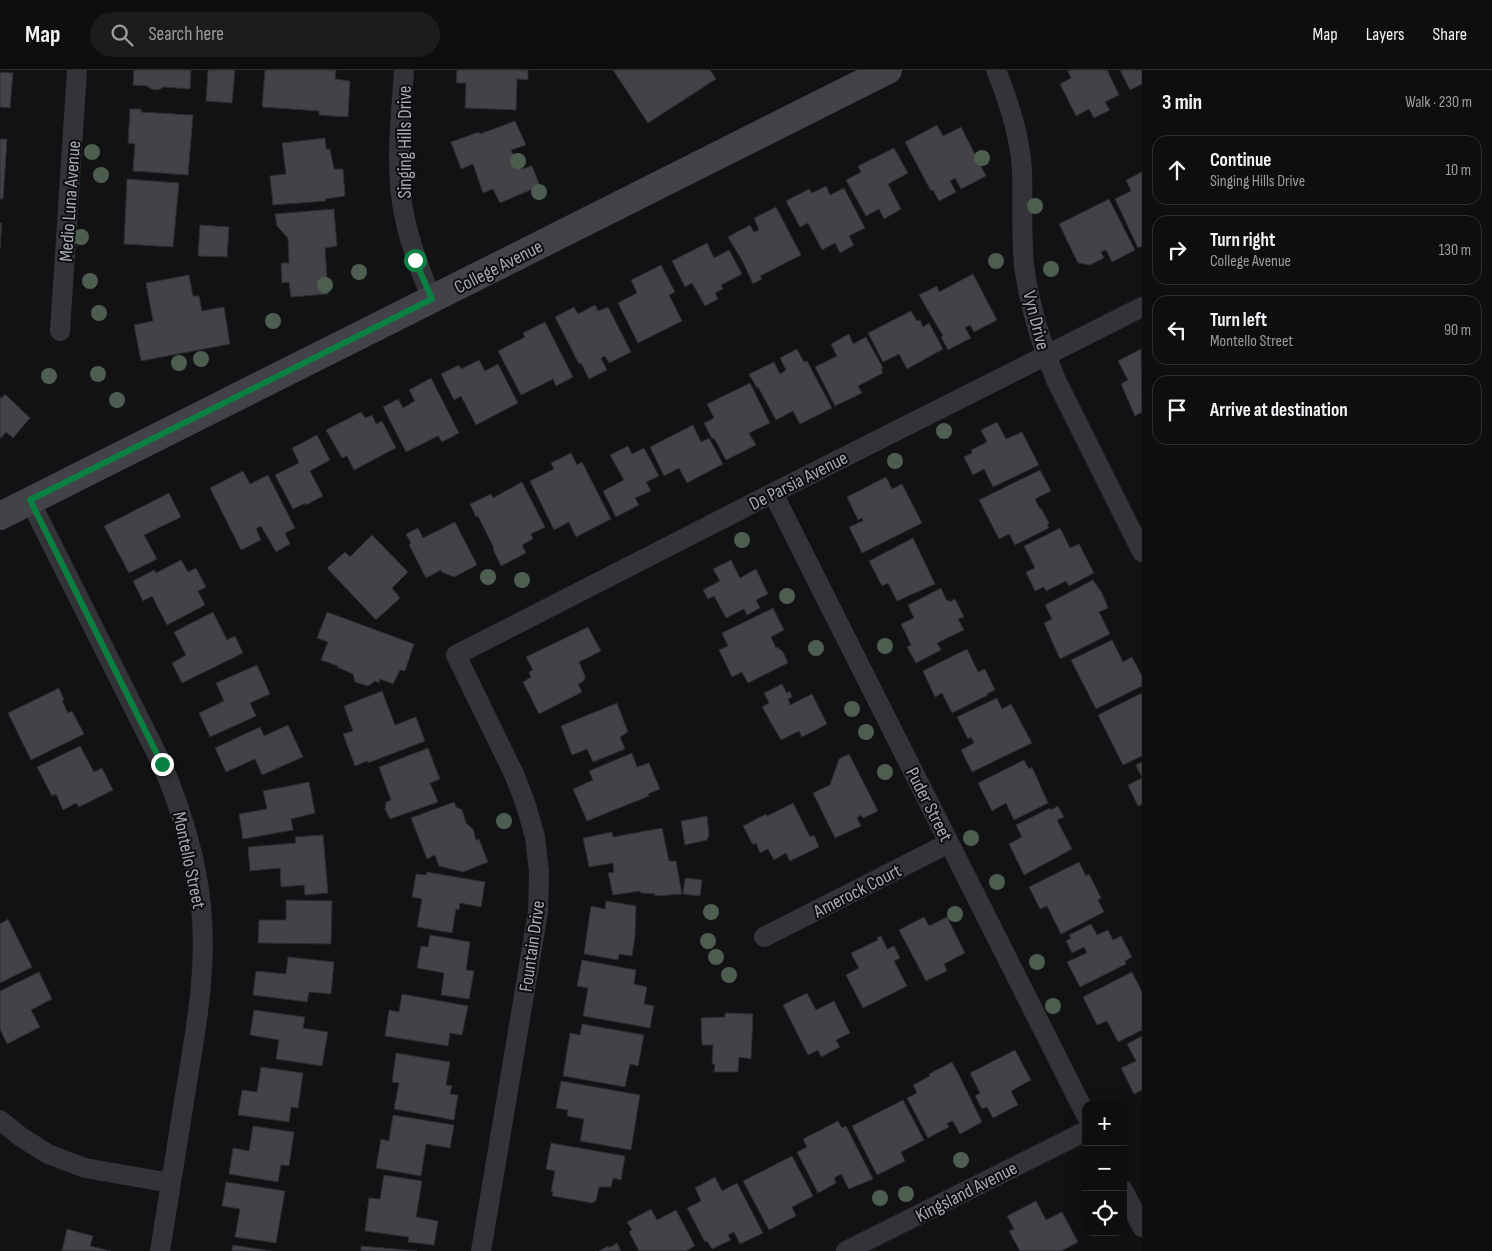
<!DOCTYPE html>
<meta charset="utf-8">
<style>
body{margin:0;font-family:"Sofia Sans Condensed",sans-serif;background:#1c1c1d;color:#f1f3f6}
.controls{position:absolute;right:15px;bottom:15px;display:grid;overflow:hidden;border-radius:10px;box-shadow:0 5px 20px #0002}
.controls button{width:45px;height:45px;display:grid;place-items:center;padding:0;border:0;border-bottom:1px solid #2e2e2f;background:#0e0e0f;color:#f1f3f6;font:25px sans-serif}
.stop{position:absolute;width:15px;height:15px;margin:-11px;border:4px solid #0b8043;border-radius:50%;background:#fff}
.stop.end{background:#0b8043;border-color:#fff;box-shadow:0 1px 5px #0008}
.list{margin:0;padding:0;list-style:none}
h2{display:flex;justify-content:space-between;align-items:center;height:65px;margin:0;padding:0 20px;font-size:21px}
h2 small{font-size:16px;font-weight:400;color:#9b9c9e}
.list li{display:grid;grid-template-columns:32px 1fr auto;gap:15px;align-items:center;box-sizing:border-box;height:70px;margin:0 10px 10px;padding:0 10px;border:1px solid #2e2e2f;border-radius:15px}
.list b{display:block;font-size:19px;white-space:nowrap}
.list p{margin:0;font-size:16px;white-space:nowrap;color:#9b9c9e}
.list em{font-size:16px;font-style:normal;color:#9b9c9e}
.icon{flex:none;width:28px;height:28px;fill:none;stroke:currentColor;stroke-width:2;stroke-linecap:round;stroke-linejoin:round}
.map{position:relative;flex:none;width:1142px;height:1181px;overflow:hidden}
header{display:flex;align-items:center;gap:30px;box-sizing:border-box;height:70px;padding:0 25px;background:#0e0e0f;border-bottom:1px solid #2e2e2f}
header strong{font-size:24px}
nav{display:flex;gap:28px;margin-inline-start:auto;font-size:18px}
.search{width:350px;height:45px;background:#1c1c1d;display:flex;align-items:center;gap:12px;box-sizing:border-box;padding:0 18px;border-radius:28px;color:#9b9c9e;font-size:19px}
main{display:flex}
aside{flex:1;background:#0e0e0f}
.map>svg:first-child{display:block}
.building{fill:#424247;stroke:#2d2d30}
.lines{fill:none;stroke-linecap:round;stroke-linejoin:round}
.street{stroke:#343438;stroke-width:20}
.secondary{stroke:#424348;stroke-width:28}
.tree{fill:#4d5e50}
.route{stroke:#0b8043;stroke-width:6}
.labels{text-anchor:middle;stroke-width:4;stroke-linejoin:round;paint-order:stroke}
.street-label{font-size:19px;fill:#a5a9b3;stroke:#0d0d0f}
</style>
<header>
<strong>Map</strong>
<div class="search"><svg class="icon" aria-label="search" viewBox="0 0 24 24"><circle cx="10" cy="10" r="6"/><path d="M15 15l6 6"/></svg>Search here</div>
<nav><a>Map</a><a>Layers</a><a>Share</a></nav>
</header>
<main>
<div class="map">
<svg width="1142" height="1181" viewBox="0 0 1142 1181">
<rect width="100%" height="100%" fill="#121214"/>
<path class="building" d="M134 0H191L190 19 164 17 158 20 151 19 147 16 133 15Z
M208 0H235L232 33 206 31Z
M265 0H336L335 9 350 11 348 47 319 45V41L262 37Z
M457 0H528V10L517 9 516 40 465 38 466 13H456Z
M613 0H710L716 9 648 53Z
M1070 0H1107L1119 25 1105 32 1110 40 1094 48 1089 39 1076 46 1060 14 1071 8 1068 1Z
M1120 0H1142V14L1130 20Z
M0 2 13 3 10 38 0 37Z
M130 39H141V42L193 45 188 105 133 101 135 74 128 73Z
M515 51 526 75 511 80 521 99 532 96 540 116 500 133 493 119 483 123 473 94 461 99 451 72 479 62 480 64Z
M937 55 943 66 961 57 986 106 961 119 955 108 950 111 956 122 939 131 933 120 931 121 905 72Z
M325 68 326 79H330L334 99H343L345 126 325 129 326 131 273 135 270 106 286 104 282 73Z
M0 69H7L3 129H0Z
M894 78 908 103 888 114 901 139 884 149 879 139 866 146 846 110 861 102 858 96Z
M1142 102V176L1138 178 1115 129 1131 121 1126 110Z
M127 109 179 113 173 177 124 174Z
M826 116 830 125 844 118 865 158 849 166 854 175 840 183 835 173 822 180 808 153 800 157 786 131 809 119 812 123Z
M1109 129 1135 180 1112 192 1106 180 1101 182 1104 188 1090 195 1078 193 1059 154Z
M776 137 801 185 760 206 762 209 753 214 743 192 728 167 750 155 754 162 759 160 754 148Z
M334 139 337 176 325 178 328 224 291 227 289 212 282 213 281 193H289L288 168 277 156 275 144Z
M0 153H2L0 179Z
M200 155 229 157 227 187 198 186Z
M707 173 714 188 729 180 742 204 721 215 723 219 715 223 718 229 705 236 692 213 685 217 672 191Z
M661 195 675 222 669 225 682 251 638 273 618 233 637 223 631 210Z
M973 204 997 250 974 262 970 255 965 258 971 268 948 280 941 267 943 266 919 225 937 216 939 222Z
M189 205 193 226H199L202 241 224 237 230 274 141 291 134 255 153 251 146 213Z
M595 235 598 241 608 237 631 282 609 293 605 286 601 288 607 300 589 309 581 293 579 294 555 247 574 237 578 244Z
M911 241 917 251 920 250 923 257 929 253 943 279 907 299 899 284 883 292 868 263Z
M545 252 573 307 556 316 553 309 521 325 498 281 525 267 523 263Z
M849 264 853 274 866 267 883 298 881 299 883 303 858 316 862 323 835 336 815 297 837 286 831 274Z
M797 279 804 292 807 291 832 338 800 354 793 341 776 350 758 317 757 318 749 304 774 292 780 304 786 300 780 288Z
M1141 279 1142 342 1135 346 1121 314 1128 310 1118 291Z
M479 290 485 301 498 294 518 333 476 355 461 326 454 330 441 304 459 295 461 299Z
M431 308 459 363 442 372 438 366 406 382 383 337 398 329 403 338 415 331 409 320Z
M750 313 770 353 749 363 756 375 726 390 714 368 712 369 704 353 714 348 707 334Z
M5 324 30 348 13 368 6 362 0 369V327L2 328Z
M361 342 365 348 372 345 376 354 382 351 396 378 354 400 347 386 342 388 326 360Z
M997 352 1006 369 1022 362 1039 395 993 417 984 399 973 405 964 387 972 383 971 380 987 372 981 360Z
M693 355 701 372 709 368 723 394 687 413 679 398 664 406 650 377Z
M317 365 330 390 310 401 323 426 306 435 305 433 293 439 275 405 299 393 292 378Z
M628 376 632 384 644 378 659 406 646 412 651 421 635 428 639 435 616 447 603 421 624 410 610 385Z
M571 383 577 395 582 392 611 449 576 467 569 452 554 460 530 411 554 399 551 393Z
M1040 400 1051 421 1035 429 1040 439 1041 438 1049 453 1047 454 1049 458 1015 475 1009 464 999 469 979 430Z
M243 401 250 414 268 405 295 458 285 463 290 474 276 482 261 456 256 459 261 470 241 480 210 418Z
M886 407 892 419 902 414 922 453 862 483 849 457 863 451 862 448 858 450 847 427Z
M522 412 545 457 531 464 533 469 522 475 526 483 501 496 493 479 494 478 478 446 476 447 470 434 491 424 493 428Z
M169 423 181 447 144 465 157 489 129 503 104 456Z
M455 452 477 495 454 507 442 502 441 500 426 508 409 475 411 473 406 464 418 458 423 468Z
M1060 458 1070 478 1079 474 1094 503 1069 516 1066 511 1046 521 1044 517 1035 521 1026 502 1035 498 1024 476Z
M372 465 408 502 392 518 400 528 376 550 327 498 345 482 350 487Z
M913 468 935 514 897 531 888 513 882 516 869 491Z
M181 490 188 502 196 498 206 517 198 521 205 535 167 555 152 526 143 531 133 511 154 500 156 503Z
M731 490 740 508 756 499 768 524 756 530 760 538 747 545 744 539 726 548 714 526 708 529 703 520 720 511 713 499Z
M1093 510 1102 523 1108 538 1099 542 1110 564 1060 589 1044 553 1052 549 1045 535Z
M941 518 947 531 949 530 950 532 955 529 964 547 958 549 964 560 937 573 941 580 916 593 907 577 911 575 901 554 914 548 908 535Z
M773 538 784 560 771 567 776 578 777 577 783 582 788 593 748 613 742 602 732 607 719 580 728 576 722 563Z
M213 542 227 570 235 566 243 583 182 613 172 593 186 585 174 562Z
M327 542 414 574 405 601 400 600 393 614 380 609 379 613 375 611 368 616 355 612 353 604 337 597 338 596 321 590 328 572 317 568Z
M588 557 601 581 579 592 585 606 584 611 578 614 582 622 539 644 523 612 531 607 529 602 533 600 526 587Z
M1112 570 1123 592 1132 587 1142 606V616L1096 639 1071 590Z
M967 579 978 602 985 599 995 620 987 624 988 625 952 643 942 623 935 627 923 601Z
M257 595 270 624 250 633 256 646 210 667 199 643 224 631 216 613Z
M782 614 787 623 790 621 792 627 788 629 790 635 812 624 827 654 802 667 799 661 781 670 762 637 769 633 764 623Z
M59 618 64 630 62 631 68 643 72 641 84 664 31 690 8 643Z
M382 621 395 655 416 647 425 671 368 693 367 691 355 696 343 664 353 661 344 636Z
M1142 623V686L1123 695 1098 645Z
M997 628 1002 639 1011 634 1032 673 972 702 961 680 974 673 971 667 968 669 957 647Z
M617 633 628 662 620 667 625 679 593 692 587 679 572 685 561 656Z
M288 655 303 687 262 705 255 689 226 702 215 678 260 657 264 666Z
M80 676 94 702 102 698 113 720 79 737 76 733 63 740 56 724 52 726 37 697Z
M428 678 440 709 430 713 438 732 390 749 385 739 386 732 391 730 379 697Z
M632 683 637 697 649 693 660 719 648 724 649 726 587 751 573 719 593 710 589 701Z
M849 684 878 741 863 748 861 745 857 748 861 756 835 768 813 723 830 715 839 689Z
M1024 690 1029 699 1032 697 1048 733 1014 750 1006 733 992 741 978 713Z
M1142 692V708L1136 695Z
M1142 708V734L1138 736 1128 715Z
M309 712 315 743 291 749 293 760 243 769 239 744 267 739 263 721Z
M454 732 456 737 462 740 466 753 473 759 476 770 479 769 488 792 463 802 439 796 435 785 427 789 411 748Z
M793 733 810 767 814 765 819 777 790 791 786 783 774 790 768 779 760 783 756 773 753 775 743 756 766 744 767 746Z
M1058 736 1064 747 1057 750 1072 779 1024 805 1009 774 1022 767 1016 755 1050 738 1051 740Z
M707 746 709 765 707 770 685 775 681 751Z
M662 758 669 791H676L682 824 655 826V824L641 823 640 821 613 825 608 803 614 802 613 793 589 797 583 768 612 762 613 767Z
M323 765 328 823 305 825 304 815 281 817 280 798 250 801 248 777 296 773 295 767Z
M1079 792 1086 806 1089 804 1101 828 1098 830 1104 842 1061 864 1047 836 1040 839 1029 817Z
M427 802 485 812 481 837 460 833 459 840 456 839 452 863 417 857 422 829 412 827 416 804 426 805Z
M685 808 702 810 700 826 683 824Z
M286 830 332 831 331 874 258 873 259 850H286Z
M606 831 636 836 635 866 632 886 619 884 618 890 584 884 591 836 605 839Z
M924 847 929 856 947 847 965 883 944 894 947 901 926 911 899 860Z
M8 849 32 897 0 913V854Z
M1091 854 1097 865 1108 860 1113 870 1121 866 1132 887 1125 891 1126 894 1080 917 1067 892 1087 883 1084 877 1072 883 1066 871 1071 868 1069 865Z
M430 865 470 872 466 900 474 901 469 929 441 925 444 903 417 898 421 876 428 877Z
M881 866 887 879 894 876 900 888 894 891 907 916 863 938 846 905 859 898 851 883 878 870 877 868Z
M288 887 334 892 331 924 309 922 307 932 253 925 256 901 286 904Z
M582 890 636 900 634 914 647 917 644 934 654 936 650 958 583 946 588 918 577 916Z
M39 902 52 929 31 940 40 957 7 974 0 959V921Z
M1132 902 1142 922V960L1118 972 1107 951 1097 955 1083 927Z
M807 923 816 940 834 931 850 963 836 970 840 977 821 987 818 980 808 985 783 935Z
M402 924 468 936 462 965 450 963 448 976 385 966 389 940 399 942Z
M254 940 305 947 303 958 328 962 322 996 276 989 279 970 250 965Z
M725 943 753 944 751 989 739 987 738 1002H714L715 994H712L713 975H702L701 948 725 947Z
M582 954 644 965 638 996 630 994 625 1017 563 1006 570 963 580 965Z
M1142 966V1020L1134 1024 1121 998 1136 991 1127 974Z
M1015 980 1031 1010 1011 1021 1018 1035 993 1048 987 1037 982 1039 975 1026 980 1023 970 1003Z
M396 983 450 992 446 1015 452 1016 450 1024 458 1025 454 1050 394 1039 399 1013 392 1012Z
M952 992 959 1005 982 1052 960 1064 953 1051 947 1053 949 1057 928 1068 907 1028 917 1023 913 1015 930 1006 929 1004Z
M261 997 303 1003 298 1038 291 1037 289 1052 238 1045 242 1020 257 1022Z
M561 1011 640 1025 631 1080 580 1071 584 1049 567 1046 568 1040 556 1038Z
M903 1030 924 1070 901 1082 905 1091 877 1105 852 1056Z
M393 1045 454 1055 450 1078 426 1074 421 1106 376 1098 381 1069 389 1071Z
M838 1051 842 1058 846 1056 873 1109 849 1119 841 1104 834 1108 836 1113 818 1123 797 1082 807 1077 803 1069Z
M253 1056 294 1062 289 1096 281 1095 278 1112 229 1104 233 1078 249 1081Z
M551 1073 625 1086 621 1110 613 1108 611 1117H599L596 1131 592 1133 552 1126 553 1122 551 1121 555 1101 546 1099Z
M792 1086 813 1126 792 1137 796 1146 769 1160 743 1111Z
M384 1105 422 1111 416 1147 438 1151 434 1175 408 1172 409 1167 365 1161 369 1128 380 1129Z
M715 1107 722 1121 737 1113 763 1163 740 1174 734 1162 728 1165 731 1170 712 1179 707 1171 705 1172 687 1138 701 1131 695 1118Z
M226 1112 285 1121 276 1173 235 1167 240 1139 222 1136Z
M1036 1131 1046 1150 1062 1142 1078 1172 1061 1181H1020L1009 1161 1014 1159 1007 1146Z
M651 1139 657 1150 676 1140 695 1176 686 1181H639L629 1162 632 1160 627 1152Z
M67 1159 93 1166 90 1176 111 1181H62Z
M617 1173 621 1181H599L608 1176 609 1178Z
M233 1175 271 1181H232Z
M361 1176 417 1181H361Z"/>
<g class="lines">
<path class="street" d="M404 0C401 49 394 100 405 149 411 177 421 203 432 229
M996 0C1009 32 1020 65 1022 100 1023 132 1021 163 1024 195 1029 235 1041 273 1056 310L1142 482
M60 261 77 0
M773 423 1086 1045
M30 431 162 694C181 739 196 786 201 836 207 896 197 954 187 1013 178 1069 169 1125 160 1181
M764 867 949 773
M0 1050 21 1067 48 1084 85 1098 171 1113
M1123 1120 1142 1157
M481 1181 538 842 539 802 535 767 525 732 514 704 456 585 773 423 1142 237
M846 1181 1086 1061"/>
<path class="secondary" d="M0 446 888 0"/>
</g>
<g class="tree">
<circle cx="92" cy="82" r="8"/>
<circle cx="982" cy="88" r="8"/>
<circle cx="518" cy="91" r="8"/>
<circle cx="101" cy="105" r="8"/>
<circle cx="539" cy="122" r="8"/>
<circle cx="1035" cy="136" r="8"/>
<circle cx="81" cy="167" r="8"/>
<circle cx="996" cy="191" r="8"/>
<circle cx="1051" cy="199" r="8"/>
<circle cx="359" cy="202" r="8"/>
<circle cx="90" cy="211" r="8"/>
<circle cx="325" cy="215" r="8"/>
<circle cx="99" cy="243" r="8"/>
<circle cx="273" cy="251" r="8"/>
<circle cx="201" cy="289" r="8"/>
<circle cx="179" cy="293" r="8"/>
<circle cx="98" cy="304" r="8"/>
<circle cx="49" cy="306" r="8"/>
<circle cx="117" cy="330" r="8"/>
<circle cx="944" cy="361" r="8"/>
<circle cx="895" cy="391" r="8"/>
<circle cx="742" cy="470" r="8"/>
<circle cx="488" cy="507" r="8"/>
<circle cx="522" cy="510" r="8"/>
<circle cx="787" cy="526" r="8"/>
<circle cx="885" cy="576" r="8"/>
<circle cx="816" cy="578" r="8"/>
<circle cx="852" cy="639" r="8"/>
<circle cx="866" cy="662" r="8"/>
<circle cx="885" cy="702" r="8"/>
<circle cx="504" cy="751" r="8"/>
<circle cx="971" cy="768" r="8"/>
<circle cx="997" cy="812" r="8"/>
<circle cx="711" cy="842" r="8"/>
<circle cx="955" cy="844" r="8"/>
<circle cx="708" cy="871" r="8"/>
<circle cx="716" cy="887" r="8"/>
<circle cx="1037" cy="892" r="8"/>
<circle cx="729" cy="905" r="8"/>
<circle cx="1053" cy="936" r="8"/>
<circle cx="961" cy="1090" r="8"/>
<circle cx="906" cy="1124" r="8"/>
<circle cx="880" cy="1128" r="8"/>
</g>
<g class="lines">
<path class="route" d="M162 694 30 430 432 229 415 190"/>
</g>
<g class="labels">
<g class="street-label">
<text transform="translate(404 72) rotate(-90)" y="7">Singing Hills Drive</text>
<text transform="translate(69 131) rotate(-86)" y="7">Medio Luna Avenue</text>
<text transform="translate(498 196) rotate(-27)" y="7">College Avenue</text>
<text transform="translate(1037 250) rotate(76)" y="7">Vyn Drive</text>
<text transform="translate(798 410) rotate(-27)" y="7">De Parsia Avenue</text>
<text transform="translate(930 734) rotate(63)" y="7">Puder Street</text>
<text transform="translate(190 790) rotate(78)" y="7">Montello Street</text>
<text transform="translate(857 820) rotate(-27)" y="7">Amerock Court</text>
<text transform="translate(531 876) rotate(-82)" y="7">Fountain Drive</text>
<text transform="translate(966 1121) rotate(-27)" y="7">Kingsland Avenue</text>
</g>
</g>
</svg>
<div class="controls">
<button>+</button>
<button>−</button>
<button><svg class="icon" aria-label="locate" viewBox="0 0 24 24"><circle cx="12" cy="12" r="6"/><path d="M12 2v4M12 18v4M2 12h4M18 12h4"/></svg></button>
</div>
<div class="stop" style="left:415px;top:190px"></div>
<div class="stop end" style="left:162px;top:694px"></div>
</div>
<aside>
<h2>3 min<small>Walk · 230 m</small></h2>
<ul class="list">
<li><svg class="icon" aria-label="ahead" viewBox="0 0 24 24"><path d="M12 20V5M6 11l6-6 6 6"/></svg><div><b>Continue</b><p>Singing Hills Drive</p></div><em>10 m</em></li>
<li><svg class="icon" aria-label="right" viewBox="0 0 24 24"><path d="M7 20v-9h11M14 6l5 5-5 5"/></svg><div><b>Turn right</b><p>College Avenue</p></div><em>130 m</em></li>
<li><svg class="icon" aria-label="left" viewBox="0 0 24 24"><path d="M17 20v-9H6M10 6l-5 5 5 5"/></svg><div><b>Turn left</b><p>Montello Street</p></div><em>90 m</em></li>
<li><svg class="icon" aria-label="arrive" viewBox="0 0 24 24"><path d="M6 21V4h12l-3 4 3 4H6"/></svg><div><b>Arrive at destination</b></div></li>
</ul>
</aside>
</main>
